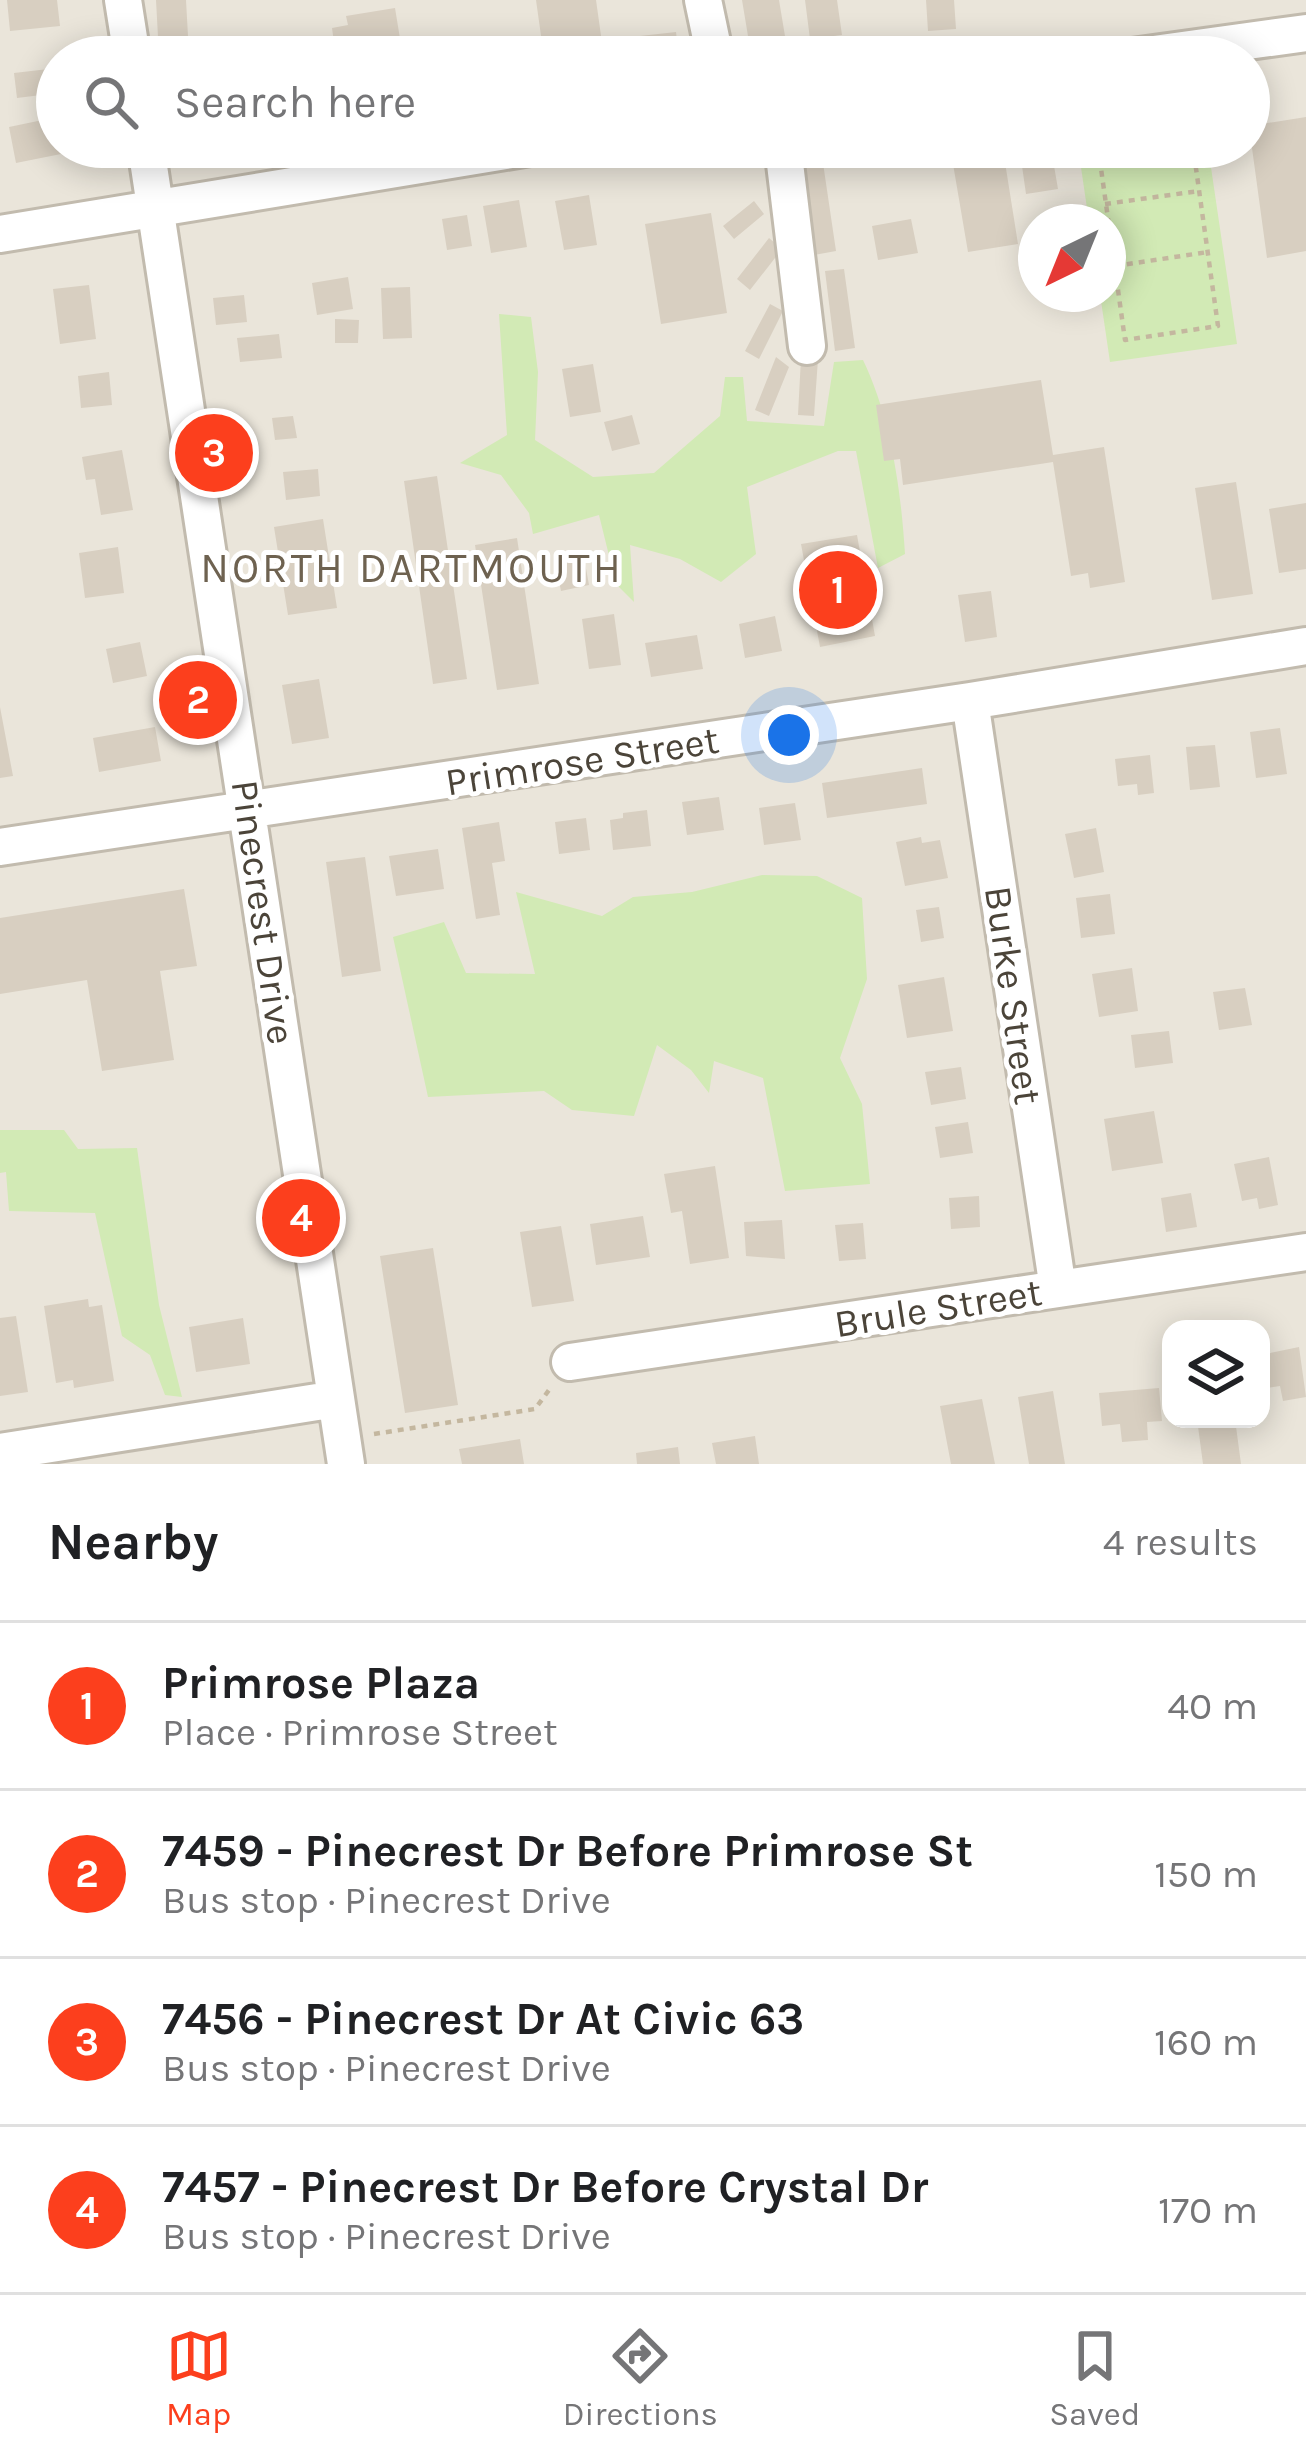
<!DOCTYPE html>
<meta charset="utf-8">
<style>
body{margin:0;font-family:Karla,sans-serif;background:#f2f2f2;color:#202124}
.controls{position:absolute;right:36px;bottom:36px;display:grid;overflow:hidden;border-radius:24px;box-shadow:0 6px 30px #0003}
.controls button{width:108px;height:108px;display:grid;place-items:center;padding:0;border:0;border-bottom:3px solid #e0e0e0;background:#fff;color:#202124;font:60px sans-serif}
.compass{position:absolute;left:1018px;top:204px;width:108px;height:108px;border-radius:50%;background:#fff;box-shadow:0 6px 30px #0003;rotate:223deg}
.you{position:absolute;left:789px;top:735px;width:42px;height:42px;margin:-30px;border:9px solid #fff;border-radius:50%;background:#1a73e8;box-shadow:0 0 0 18px #1a73e833}
.badge{display:grid;place-items:center;width:78px;height:78px;border-radius:50%;background:#fc3f1d;color:#fff;font-size:39px;font-weight:700}
.pin{position:absolute;translate:-50% -50%;border:6px solid #fff;box-shadow:0 3px 12px #0006}
.list{margin:0;padding:0;list-style:none}
h2{display:flex;justify-content:space-between;align-items:center;height:156px;margin:0;padding:0 48px;font-size:51px}
h2 small{font-size:39px;font-weight:400;color:#757577}
.list li{display:grid;grid-template-columns:78px 1fr auto;gap:36px;align-items:center;box-sizing:border-box;height:168px;padding:0 48px;border-top:3px solid #e0e0e0}
.list b{display:block;font-size:45px;white-space:nowrap}
.list p{margin:0;font-size:39px;white-space:nowrap;color:#757577}
.list em{font-size:39px;font-style:normal;color:#757577}
.icon{flex:none;width:66px;height:66px;fill:none;stroke:currentColor;stroke-width:2;stroke-linecap:round;stroke-linejoin:round}
.map{position:relative;flex:none;width:1306px;height:1464px;overflow:hidden}
.search{position:absolute;background:#fff;box-shadow:0 6px 30px #0003;left:36px;right:36px;top:36px;height:132px;display:flex;align-items:center;gap:30px;box-sizing:border-box;padding:0 42px;border-radius:66px;color:#757577;font-size:45px}
.sheet{height:828px;background:#fff}
nav{display:flex;justify-content:space-around;align-items:center;box-sizing:border-box;height:168px;border-top:3px solid #e0e0e0;background:#fff;font-size:33px;color:#757577}
nav a{display:grid;justify-items:center;gap:6px}
nav .on{color:#fc3f1d}
.map>svg:first-child{display:block}
.residential{fill:#eae5da;fill-rule:evenodd}
.green{fill:#d2eab5}
.building{fill:#d8cfc1}
.lines{fill:none;stroke-linecap:round;stroke-linejoin:round}
.minor-casing{stroke:#c2bbae;stroke-width:42}
.path{stroke:#c4b79f;stroke-width:4.5;stroke-dasharray:6 6;stroke-linecap:butt}
.minor{stroke:#fff;stroke-width:36}
.labels{text-anchor:middle;stroke-width:10;stroke-linejoin:round;paint-order:stroke}
.street-label{font-size:39px;fill:#4b4439;stroke:#fff}
.neighbourhood-label{font-size:42px;letter-spacing:3px;fill:#6e6250;stroke:#fff}
</style>
<div class="map">
<svg width="1306" height="1464" viewBox="0 0 1306 1464">
<rect width="100%" height="100%" fill="#f6f3ec"/>
<path class="residential" d="M0 0H1306V1464H0ZM57 57H1249V147H57ZM1036 222H1108V294H1036ZM1171 1329H1261V1419H1171Z"/>
<path class="green" d="M1078 147H1208L1237 344 1110 362 1100 294H1108V222H1089Z
M499 314 531 317 538 372 535 440 593 477 654 473 720 416 725 377H743L747 421 824 426 834 362 863 360C891 418 901 490 905 554L878 568 856 451H838L747 487 756 554 721 582 680 559 630 545 634 602 616 584 599 515 533 534 529 513 501 475 460 463 507 435Z
M762 875 817 876 862 898 867 979 840 1058 862 1104 870 1184 785 1191 763 1078 714 1061 709 1093 691 1070 657 1045 634 1116 572 1110 544 1091 428 1097 393 937 444 922 466 973 535 974 516 892 602 916 633 897 692 892Z
M0 1130H64L78 1149 137 1148 159 1305 182 1397 165 1395 150 1355 122 1336 95 1213 9 1211 6 1172 0 1173Z"/>
<path class="building" d="M7 0H57L60 26 10 31Z
M156 0H186L188 36 158 37Z
M536 0H596L604 57H544Z
M742 0H779L786 42 750 48Z
M805 0H837L842 35 810 39Z
M926 0H954L956 29 928 31Z
M395 8 403 57H336L332 28 348 25 346 16Z
M676 32 679 57H642L640 36Z
M57 68V93L17 98 14 73Z
M57 117V147L86 149 16 163 9 127Z
M1306 117V251L1267 258 1249 126Z
M1052 154 1058 189 1026 194 1021 159Z
M1004 156 1018 244 968 252 953 164Z
M823 163 836 251 814 255 801 166Z
M589 195 597 245 564 250 555 201Z
M519 200 527 247 491 253 483 206Z
M754 201 764 214 734 239 723 226Z
M711 213 727 313 661 324 645 224Z
M467 215 472 246 447 250 442 219Z
M911 219 918 253 878 260 872 226Z
M769 238 782 249 750 290 737 279Z
M844 269 855 348 835 351 825 271Z
M348 277 353 309 317 315 312 283Z
M89 285 96 339 60 344 53 289Z
M410 287 412 338 383 339 381 288Z
M244 295 247 322 216 325 213 298Z
M770 304 783 311 759 359 745 351Z
M335 319 359 320 358 343H335Z
M279 334 282 358 240 362 237 338Z
M776 357 789 367 769 416 755 410Z
M801 358 818 359 814 416 798 415Z
M593 364 601 412 570 417 562 369Z
M109 372 112 405 81 408 78 376Z
M1041 380 1053 455 1104 447 1125 582 1090 588 1088 573 1071 576 1053 462 903 485 900 459 884 461 876 405Z
M632 415 640 444 612 451 604 422Z
M293 416 297 438 275 440 272 418Z
M122 450 133 510 101 515 95 479 86 480 82 457Z
M318 469 320 496 286 500 283 472Z
M437 476 467 679 433 684 404 481Z
M1236 482 1253 594 1212 600 1195 488Z
M1306 503V569L1279 573 1269 509Z
M323 519 337 608 288 615 274 527Z
M857 535 875 636 820 647 801 544Z
M517 538 539 684 497 690 475 545Z
M118 547 124 593 85 598 79 553Z
M583 552 589 585 561 591 554 557Z
M991 591 997 637 965 642 958 595Z
M614 614 621 665 589 669 582 619Z
M775 616 782 651 745 658 739 624Z
M697 635 703 669 651 677 645 643Z
M140 642 147 676 113 683 106 649Z
M319 679 329 738 292 744 282 685Z
M0 707 13 776 0 778Z
M155 727 161 761 99 772 93 738Z
M1280 728 1287 774 1256 778 1250 732Z
M1215 745 1220 787 1190 790 1186 747Z
M1150 755 1154 793 1138 795 1137 784 1118 786 1115 759Z
M922 768 927 804 827 818 822 783Z
M719 797 724 830 687 835 682 802Z
M795 803 801 840 764 845 759 808Z
M647 810 651 846 613 850 610 820 623 818V813Z
M586 818 590 850 559 854 555 822Z
M499 822 505 861 492 863 500 915 476 919 462 828Z
M1096 828 1104 872 1074 878 1065 834Z
M921 837 922 843 940 840 948 878 905 886 896 842Z
M438 849 444 889 396 896 389 856Z
M365 857 381 971 342 977 326 862Z
M184 889 197 966 160 971 174 1060 102 1071 87 980 0 994V918Z
M1110 894 1115 934 1081 938 1076 898Z
M939 907 944 938 921 942 916 910Z
M1132 968 1138 1011 1099 1017 1092 974Z
M944 977 953 1031 907 1038 898 985Z
M1245 988 1252 1025 1219 1030 1213 992Z
M1169 1031 1173 1063 1135 1068 1131 1035Z
M961 1067 966 1099 931 1105 925 1072Z
M1154 1111 1163 1163 1112 1171 1104 1119Z
M968 1122 973 1153 940 1158 935 1127Z
M1269 1157 1278 1205 1259 1209 1257 1198 1242 1201 1234 1164Z
M715 1166 729 1258 690 1264 682 1211 671 1213 664 1174Z
M1191 1193 1197 1227 1166 1232 1161 1198Z
M979 1196 980 1227 951 1229 949 1198Z
M643 1216 650 1257 596 1265 590 1224Z
M782 1220 785 1259 746 1256 744 1222Z
M863 1223 866 1259 839 1261 835 1225Z
M561 1226 574 1301 532 1307 520 1232Z
M433 1248 458 1405 405 1413 380 1256Z
M88 1299 89 1307 102 1305 114 1381 74 1388 73 1380 56 1383 44 1306Z
M16 1316 28 1392 0 1396V1318Z
M243 1318 250 1364 196 1372 189 1327Z
M1299 1347 1306 1397 1283 1401 1280 1386 1266 1388 1261 1355Z
M1159 1388 1162 1421 1147 1422 1148 1440 1122 1442 1120 1424 1102 1426 1099 1393Z
M1053 1391 1065 1464H1029L1018 1397Z
M982 1399 995 1464H951L940 1406Z
M1197 1419H1235L1241 1464H1203Z
M755 1436 759 1464H716L712 1443Z
M520 1439 524 1464H462L459 1449Z
M678 1447 680 1464H637L636 1453Z"/>
<g class="lines">
<g class="minor-casing">
<path id="minor" d="M123 0 132 57
M703 0 715 57
M1132 57 1306 33
M146 147 346 1464
M783 147 807 346
M0 234 530 147
M970 701 1058 1289
M0 847 970 701 1306 646
M570 1362 1306 1252
M0 1452 336 1399"/>
</g>
<path class="path" d="M1098 147 1125 340 1218 326 1193 147
M1105 204 1199 191
M1115 266 1208 252
M374 1434 535 1409 552 1386"/>
<use href="#minor" class="minor"/>
</g>
<g class="labels">
<g class="street-label">
<text transform="translate(582 760) rotate(-9)" y="14">Primrose Street</text>
<text transform="translate(264 912) rotate(82)" y="14">Pinecrest Drive</text>
<text transform="translate(1014 995) rotate(82)" y="14">Burke Street</text>
<text transform="translate(938 1307) rotate(-9)" y="14">Brule Street</text>
</g>
<g class="neighbourhood-label">
<text x="412" y="582">NORTH DARTMOUTH</text>
</g>
</g>
</svg>
<div class="controls">
<button><svg class="icon" aria-label="layers" viewBox="0 0 24 24"><path d="M12 4l9 5-9 5-9-5zM3 14l9 5 9-5"/></svg></button>
</div>
<svg class="compass" viewBox="-18 -18 36 36"><path d="M0-13l5 13h-10z" fill="#e53935"/><path d="M0 13l5-13h-10z" fill="#757577"/></svg>
<div class="you"></div>
<div class="pin badge" style="left:838px;top:590px">1</div>
<div class="pin badge" style="left:198px;top:700px">2</div>
<div class="pin badge" style="left:214px;top:453px">3</div>
<div class="pin badge" style="left:301px;top:1218px">4</div>
<div class="search"><svg class="icon" aria-label="search" viewBox="0 0 24 24"><circle cx="10" cy="10" r="6"/><path d="M15 15l6 6"/></svg>Search here</div>
</div>
<section class="sheet">
<h2>Nearby<small>4 results</small></h2>
<ul class="list">
<li><span class="badge">1</span><div><b>Primrose Plaza</b><p>Place · Primrose Street</p></div><em>40 m</em></li>
<li><span class="badge">2</span><div><b>7459 - Pinecrest Dr Before Primrose St</b><p>Bus stop · Pinecrest Drive</p></div><em>150 m</em></li>
<li><span class="badge">3</span><div><b>7456 - Pinecrest Dr At Civic 63</b><p>Bus stop · Pinecrest Drive</p></div><em>160 m</em></li>
<li><span class="badge">4</span><div><b>7457 - Pinecrest Dr Before Crystal Dr</b><p>Bus stop · Pinecrest Drive</p></div><em>170 m</em></li>
</ul>
</section>
<nav>
<a class="on"><svg class="icon" aria-label="map" viewBox="0 0 24 24"><path d="M3 6l6-2 6 2 6-2v14l-6 2-6-2-6 2zM9 4v14M15 6v14"/></svg>Map</a>
<a><svg class="icon" aria-label="directions" viewBox="0 0 24 24"><path d="M12 3l9 9-9 9-9-9zM9 14v-3h6M13 9l2 2-2 2"/></svg>Directions</a>
<a><svg class="icon" aria-label="saved" viewBox="0 0 24 24"><path d="M7 4h10v16l-5-4-5 4z"/></svg>Saved</a>
</nav>
